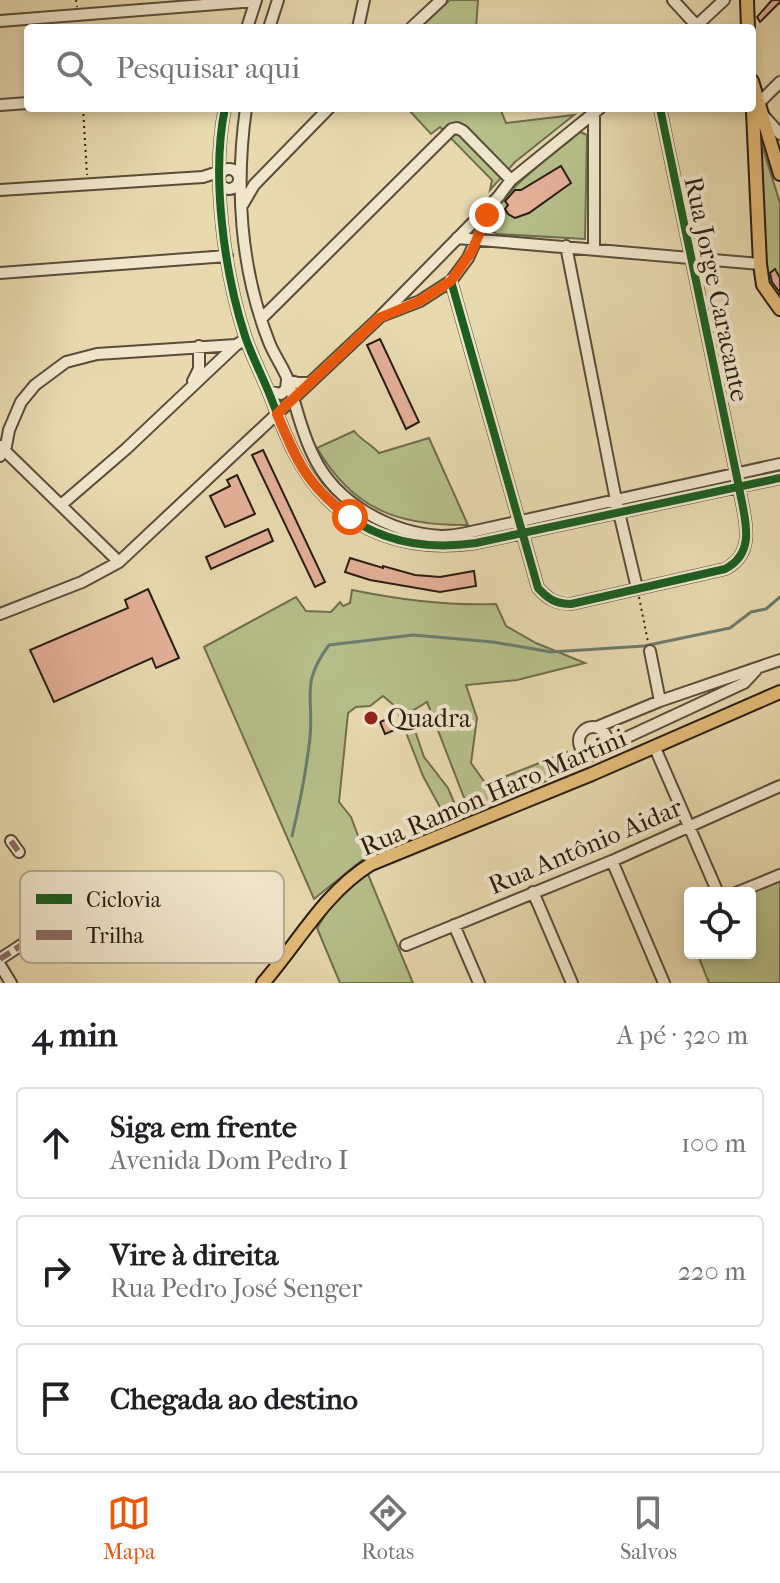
<!DOCTYPE html>
<html lang="pt">
<meta charset="utf-8">
<style>
body{margin:0;font-family:"IM FELL French Canon",serif;background:#f2f2f2;color:#202124}
.controls{position:absolute;right:24px;bottom:24px;display:grid;overflow:hidden;border-radius:8px;box-shadow:0 4px 12px #0003}
.controls button{width:72px;height:72px;display:grid;place-items:center;padding:0;border:0;border-bottom:2px solid #e0e0e0;background:#fff;color:#202124;font:40px sans-serif}
.stop{position:absolute;width:24px;height:24px;margin:-18px;border:6px solid #ea580c;border-radius:50%;background:#fff}
.stop.end{background:#ea580c;border-color:#fff;box-shadow:0 2px 8px #0008}
.list{margin:0;padding:0;list-style:none}
h2{display:flex;justify-content:space-between;align-items:center;height:104px;margin:0;padding:0 32px;font-size:34px}
h2 small{font-size:26px;font-weight:400;color:#757577}
.list li{display:grid;grid-template-columns:52px 1fr auto;gap:24px;align-items:center;box-sizing:border-box;height:112px;margin:0 16px 16px;padding:0 16px;border:2px solid #e0e0e0;border-radius:8px}
.list b{display:block;font-size:30px;white-space:nowrap}
.list p{margin:0;font-size:26px;white-space:nowrap;color:#757577}
.list em{font-size:26px;font-style:normal;color:#757577}
.icon{flex:none;width:44px;height:44px;fill:none;stroke:currentColor;stroke-width:2;stroke-linecap:round;stroke-linejoin:round}
.map{position:relative;flex:none;width:780px;height:983px;overflow:hidden}
.search{position:absolute;background:#fff;box-shadow:0 4px 12px #0003;left:24px;right:24px;top:24px;height:88px;display:flex;align-items:center;gap:20px;box-sizing:border-box;padding:0 28px;border-radius:8px;color:#757577;font-size:30px}
.sheet{height:488px;background:#fff}
nav{display:flex;justify-content:space-around;align-items:center;box-sizing:border-box;height:112px;border-top:2px solid #e0e0e0;background:#fff;font-size:22px;color:#757577}
nav a{display:grid;justify-items:center;gap:4px}
nav .on{color:#ea580c}
.map>svg:first-child{display:block}
.green{fill:#b6bf8a;stroke:#706e4e;stroke-width:2}
.lines{fill:none;stroke-linecap:round;stroke-linejoin:round}
.stream{stroke:#6b7c6e;stroke-width:3}
.building{fill:#e4b098;stroke:#291e12;stroke-width:2}
.minor-casing{stroke:#594d39;stroke-width:14}
.major-casing{stroke:#291e12;stroke-width:16}
.path{stroke:#291e12;stroke-width:2;stroke-dasharray:2 4;stroke-linecap:butt}
.minor{stroke:#f0e6cb;stroke-width:10}
.major{stroke:#e4bc78;stroke-width:12}
.quiet{stroke:#8d6e63;stroke-width:6;stroke-dasharray:12 6;stroke-linecap:butt}
.cycleway-casing{stroke:#f0e6cb;stroke-width:13}
.cycleway{stroke:#1b5e20;stroke-width:8}
.route{stroke:#ea580c;stroke-width:10}
.poi-dot{fill:#8f2418;stroke:#f0e6cb;stroke-width:3}
.labels{text-anchor:middle;stroke-width:8;stroke-linejoin:round;paint-order:stroke}
.street-label{font-size:26px;fill:#291e12;stroke:#f0e6cb}
.poi-label{font-size:26px;fill:#291e12;stroke:#f0e6cb;text-anchor:start}
.key{fill:#f0e6cb;stroke:#b4aa94;stroke-width:2}
.key-label{font-size:22px;fill:#291e12}
</style>
<div class="map">
<svg width="780" height="983" viewBox="0 0 780 983">
<rect width="100%" height="100%" fill="#e8d9af"/>
<filter id="stains"><feTurbulence type="fractalNoise" baseFrequency=".0025" numOctaves="4"/><feColorMatrix values="0 0 0 0 .2 0 0 0 0 .09 0 0 0 0 .02 0 0 0 .5 -.17"/></filter>
<radialGradient id="worn" r=".72"><stop offset=".6" stop-color="#630" stop-opacity="0"/><stop offset="1" stop-color="#630" stop-opacity=".3"/></radialGradient>
<path class="green" d="M450 0H478L476 28H420Z
M407 108H500L506 123 574 115 515 162 490 190 492 180 440 127 431 134Z
M580 132 587 135 585 239 497 234 490 230C486 200 559 151 580 132Z
M760 139 780 203V300L766 276Z
M354 431C362 441 371 444 379 453L429 438 468 525C399 526 353 510 317 448Z
M352 590C401 600 447 606 496 604L506 626 536 643 585 663 517 680 466 685 477 718 471 763 486 784 567 752 574 762 570 771 470 813 427 702 409 713 424 757 448 788 460 816 448 822 423 776 396 707 383 696 370 706 356 707 348 713 339 802 351 817 366 857 314 899 204 647 296 597 306 611 331 612 340 602 343 606 350 603Z
M367 872 413 983H340L317 928 332 904Z
M780 881V983H709L697 953H750L748 893Z"/>
<g class="lines">
<path class="stream" d="M292 836C300 803 306 772 310 738 314 696 300 684 329 645L413 635 493 642 551 652 644 646 730 628 751 612 766 609 780 597"/>
</g>
<path class="building" d="M772 0H780V2L760 22 757 17Z
M561 166 571 183 529 213 515 218 508 214 505 209 508 205 505 201 515 190H521Z
M775 269 780 278V293L772 282 770 273Z
M380 339 419 422 406 429 367 345Z
M263 450 325 582 315 587 252 455Z
M237 475 255 514 225 527 210 496 230 486 227 480Z
M268 529 273 541 211 569 206 557Z
M350 558 383 568V566L415 575 440 577 474 571 476 586 440 592 370 580 345 572Z
M148 589 179 658 156 668 152 658 54 702 30 650 128 608 125 600Z
M392 717 397 729 385 734 380 722Z"/>
<g class="lines">
<g class="minor-casing">
<path id="minor" d="M673 0 696 25
M0 21 255 1
M247 28 256 0
M269 28 278 0
M358 28 364 0
M411 28 441 0
M694 28 724 0
M758 104 780 82
M0 105 28 103
M225 108C211 175 224 271 245 336 252 357 263 377 271 398 285 434 298 470 326 498 368 540 420 551 476 543L780 478
M246 108C235 186 240 268 269 342 274 355 283 367 288 380 296 406 301 431 313 455 335 503 390 533 441 536 451 536 462 534 471 532L780 464
M763 115 780 134
M219 179a10 10 0 1 1 20 0a10 10 0 1 1-20 0Z
M0 190 203 177 224 170
M243 204 254 185 329 108
M457 238 760 264
M566 246 616 500 637 588
M594 248V113
M0 273 227 256
M451 281 538 588C548 599 556 604 571 604L725 569C758 552 744 517 739 487L660 108
M384 315 420 301 451 281 468 258 492 205 511 180 600 108
M262 318 452 129 457 128 463 131 511 180
M193 381 199 369V346
M268 391 281 394 286 389 287 380 298 383H310
M0 446 119 562
M0 456 6 446 9 430 21 402 35 385 66 362 97 354 236 345 246 339
M61 505 126 449 236 345
M0 614 82 582 119 562 379 318 500 195
M650 651 660 701
M579 741a14 14 0 1 1 28 0a14 14 0 1 1-28 0Z
M597 727 660 701 780 660
M606 747 744 683 756 670
M655 748 718 893
M11 841 19 852
M612 861 664 983
M533 892 572 983
M736 893 780 875
M454 925 479 983
M406 945 612 861 780 786
M0 959 58 921
M0 965 11 983"/>
</g>
<g class="major-casing">
<path id="major" d="M747 0 748 28
M752 81 780 174
M752 90 760 264 763 285 780 309
M263 983C299 942 324 893 371 864L592 774 780 692"/>
</g>
<path class="path" d="M76 0 77 7
M83 108 87 175
M639 597 648 642"/>
<use href="#minor" class="minor"/>
<use href="#major" class="major"/>
<path class="quiet" d="M11 841 19 852
M0 959 58 921"/>
<g class="cycleway-casing">
<path id="cycleway" d="M225 108C211 175 224 271 245 336 252 357 263 377 271 398 285 434 298 470 326 498 368 540 420 551 476 543L780 478
M451 281 538 588C548 599 556 604 571 604L725 569C758 552 744 517 739 487L660 108"/>
</g>
<use href="#cycleway" class="cycleway"/>
</g>
<g class="lines">
<path class="route" d="M350 517C307 486 297 461 277 414L379 318 420 301 451 281 472 251 487 215"/>
</g>
<circle class="poi-dot" cx="371" cy="718" r="8"/>
<g class="labels">
<g class="street-label">
<text transform="translate(717 289) rotate(78)" y="9">Rua Jorge Caracante</text>
<text transform="translate(493 792) rotate(-23)" y="9">Rua Ramon Haro Martini</text>
<text transform="translate(585 846) rotate(-23)" y="9">Rua Antônio Aidar</text>
</g>
<g class="poi-label">
<text x="387" y="727">Quadra</text>
</g>
</g>
<rect x="20" y="871" width="264" height="92" rx="12" class="key"/>
<rect x="36" y="894" width="36" height="10" fill="#1b5e20"/>
<rect x="36" y="930" width="36" height="10" fill="#8d6e63"/>
<g class="key-label">
<text x="86" y="907">Ciclovia</text>
<text x="86" y="943">Trilha</text>
</g>
<rect width="100%" height="100%" filter="url(#stains)"/>
<rect width="100%" height="100%" fill="url(#worn)"/>
</svg>
<div class="controls">
<button><svg class="icon" aria-label="locate" viewBox="0 0 24 24"><circle cx="12" cy="12" r="6"/><path d="M12 2v4M12 18v4M2 12h4M18 12h4"/></svg></button>
</div>
<div class="stop" style="left:350px;top:517px"></div>
<div class="stop end" style="left:487px;top:215px"></div>
<div class="search"><svg class="icon" aria-label="search" viewBox="0 0 24 24"><circle cx="10" cy="10" r="6"/><path d="M15 15l6 6"/></svg>Pesquisar aqui</div>
</div>
<section class="sheet">
<h2>4 min<small>A pé · 320 m</small></h2>
<ul class="list">
<li><svg class="icon" aria-label="ahead" viewBox="0 0 24 24"><path d="M12 20V5M6 11l6-6 6 6"/></svg><div><b>Siga em frente</b><p>Avenida Dom Pedro I</p></div><em>100 m</em></li>
<li><svg class="icon" aria-label="right" viewBox="0 0 24 24"><path d="M7 20v-9h11M14 6l5 5-5 5"/></svg><div><b>Vire à direita</b><p>Rua Pedro José Senger</p></div><em>220 m</em></li>
<li><svg class="icon" aria-label="arrive" viewBox="0 0 24 24"><path d="M6 21V4h12l-3 4 3 4H6"/></svg><div><b>Chegada ao destino</b></div></li>
</ul>
</section>
<nav>
<a class="on"><svg class="icon" aria-label="map" viewBox="0 0 24 24"><path d="M3 6l6-2 6 2 6-2v14l-6 2-6-2-6 2zM9 4v14M15 6v14"/></svg>Mapa</a>
<a><svg class="icon" aria-label="directions" viewBox="0 0 24 24"><path d="M12 3l9 9-9 9-9-9zM9 14v-3h6M13 9l2 2-2 2"/></svg>Rotas</a>
<a><svg class="icon" aria-label="saved" viewBox="0 0 24 24"><path d="M7 4h10v16l-5-4-5 4z"/></svg>Salvos</a>
</nav>
